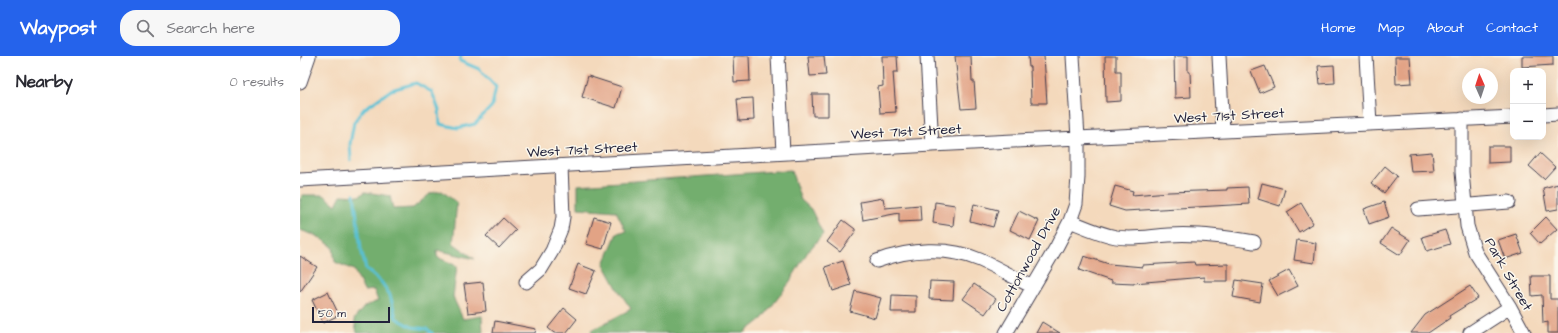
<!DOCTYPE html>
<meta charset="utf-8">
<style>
body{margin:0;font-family:"Architects Daughter",sans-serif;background:#f7f7f7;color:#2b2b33}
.controls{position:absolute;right:12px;top:12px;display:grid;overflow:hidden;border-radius:8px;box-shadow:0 4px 16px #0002}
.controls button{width:36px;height:36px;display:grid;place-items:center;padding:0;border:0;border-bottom:1px solid #e1e1e2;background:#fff;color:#2b2b33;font:20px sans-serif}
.compass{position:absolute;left:1162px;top:12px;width:36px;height:36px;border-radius:50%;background:#fff;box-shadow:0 4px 16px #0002;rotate:357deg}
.scale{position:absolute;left:12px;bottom:10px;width:78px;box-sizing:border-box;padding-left:4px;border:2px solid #22223b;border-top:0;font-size:11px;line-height:14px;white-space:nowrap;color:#22223b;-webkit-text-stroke:3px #fbf7ec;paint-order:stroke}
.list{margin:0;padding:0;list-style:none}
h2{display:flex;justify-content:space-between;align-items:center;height:52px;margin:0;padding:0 16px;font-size:17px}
h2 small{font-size:13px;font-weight:400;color:#7c7c81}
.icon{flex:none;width:22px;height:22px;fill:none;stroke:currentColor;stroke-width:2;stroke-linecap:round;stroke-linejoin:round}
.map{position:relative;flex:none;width:1258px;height:277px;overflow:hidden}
header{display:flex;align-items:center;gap:24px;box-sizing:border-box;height:56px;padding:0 20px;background:#2563eb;color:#fff}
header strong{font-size:19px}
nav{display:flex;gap:22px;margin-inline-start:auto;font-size:14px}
.search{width:280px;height:36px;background:#f7f7f7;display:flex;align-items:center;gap:10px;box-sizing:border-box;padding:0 14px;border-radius:16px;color:#7c7c81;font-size:15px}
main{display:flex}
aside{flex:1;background:#fff}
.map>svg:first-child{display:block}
.forest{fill:#73ae6e;stroke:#4a6854}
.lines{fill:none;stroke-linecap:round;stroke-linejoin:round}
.stream{stroke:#59c1d5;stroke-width:3}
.building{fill:#e2a385}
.minor-casing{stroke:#423d4e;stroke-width:15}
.minor{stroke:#fff;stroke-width:13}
.labels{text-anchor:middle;stroke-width:3;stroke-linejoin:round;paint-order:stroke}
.street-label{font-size:14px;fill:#22223b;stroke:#fbf7ec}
</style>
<header>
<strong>Waypost</strong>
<div class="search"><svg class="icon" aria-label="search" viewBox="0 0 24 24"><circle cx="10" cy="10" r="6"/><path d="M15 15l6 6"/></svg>Search here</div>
<nav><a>Home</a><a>Map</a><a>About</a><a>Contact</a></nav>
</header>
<main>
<aside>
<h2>Nearby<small>0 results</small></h2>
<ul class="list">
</ul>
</aside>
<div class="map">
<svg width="1258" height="277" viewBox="0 0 1258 277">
<rect width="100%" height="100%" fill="#fbf7ec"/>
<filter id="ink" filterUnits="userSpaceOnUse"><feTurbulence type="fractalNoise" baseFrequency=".025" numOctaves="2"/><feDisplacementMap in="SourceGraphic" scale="8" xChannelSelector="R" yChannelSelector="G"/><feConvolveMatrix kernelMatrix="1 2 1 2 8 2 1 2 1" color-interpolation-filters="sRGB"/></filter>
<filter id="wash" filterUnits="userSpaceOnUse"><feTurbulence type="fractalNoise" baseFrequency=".012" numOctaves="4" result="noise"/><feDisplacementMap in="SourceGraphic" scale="16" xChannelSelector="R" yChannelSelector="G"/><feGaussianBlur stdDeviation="0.9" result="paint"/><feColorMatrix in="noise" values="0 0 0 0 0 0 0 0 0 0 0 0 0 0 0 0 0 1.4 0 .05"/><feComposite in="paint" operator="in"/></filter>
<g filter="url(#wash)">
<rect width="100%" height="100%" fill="#f4d9bc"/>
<path class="forest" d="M491 114 501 144 511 153 523 178 507 197 487 230 462 263 444 277H292V274L331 253 317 232 304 208 317 177 326 175 316 155 278 152V129Z
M142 135 157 147C155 161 155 174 153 187L175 203 137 194V201L157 210 153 241 163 263 182 260 183 277H57L54 263 65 250 78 245 74 234 64 235 54 214 35 206 33 191 17 180 0 174V147L2 139H24L36 149 41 139 59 140 65 136 90 140 93 153 113 152 131 137Z"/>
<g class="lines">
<path class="stream" d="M51 104 50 88 54 66 64 53 91 34 116 27 132 36 139 54 140 68 158 72 175 68 192 50 196 31 179 13 160 5 161 0
M54 138 61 193 66 213 82 227 90 239 96 262 112 271 127 273 132 277"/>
</g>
<g id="blocks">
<path class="building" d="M433 0H449L450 25 434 26Z
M508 0H524L526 19 510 20Z
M582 0H597L598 16H593L596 56 580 57 578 31 583 30Z
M655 0H671L672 25H674L676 52 661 53Z
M728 0H744L747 47H731L730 11H729Z
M805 0H816V15H821V45L806 46Z
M874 0H888V16H890L891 41 875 42Z
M1222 0H1253V9L1222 11Z
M1095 1H1110L1112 27 1096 28Z
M1034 9 1035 27 1020 28 1018 10Z
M965 10 974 31 960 37 951 15Z
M288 20 322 31 316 52 282 41Z
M512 38H528V60H513Z
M453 42 454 64 439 65 437 43Z
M1188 90H1210V106L1188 107Z
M1132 96 1134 115 1111 116 1109 98Z
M1240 97 1255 111 1244 123 1229 110Z
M1085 110 1097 120 1084 137 1071 127Z
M962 127 985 133 980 150 958 143Z
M1258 128V153L1247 155 1243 132Z
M815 130 833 135 832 139 869 136 927 134V132L948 131 949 148 825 155 809 150Z
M583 142 585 152 620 149 621 165 599 166V157L563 164 560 146Z
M635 146 655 149 653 170 633 167Z
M1084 146 1089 161 1069 168 1064 153Z
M1001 147 1013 167 999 176 987 156Z
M674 148 698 154 693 171 670 165Z
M719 155 739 165 730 184 710 174Z
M294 161 311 166 303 193 286 188Z
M1246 161 1257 173 1240 188 1230 177Z
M203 162 216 174 199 192 186 180Z
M543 164 555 173V176L540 196 527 186Z
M1091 172 1110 184 1100 199 1081 187Z
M1145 174 1150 188 1127 195 1122 181Z
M1216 178 1223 197 1205 203 1198 184Z
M997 184 1016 187 1014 207 994 204Z
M0 200 17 211 0 236Z
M784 200 809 208 843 211V209L894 206 895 209 928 208V225H904V221L834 227V228L811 227V225L779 214Z
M543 205 551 229 533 235 525 211Z
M278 208 296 215 286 238 269 232Z
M989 214 998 230 978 240 969 225Z
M1231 220H1250V243H1258V277H1248V266L1243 267 1242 239 1232 240Z
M936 224 963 228 960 246 933 241Z
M630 225 654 226 653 244 629 243Z
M183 226 186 255 168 257 164 228Z
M674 228 696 243 685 258 663 243Z
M1170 230 1178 242 1149 260 1150 262 1128 277H1111L1125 259Z
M555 235 581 242 575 262 550 255Z
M28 236 39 259 23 267 12 244Z
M592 239 616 240V256H591Z
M264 252 277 263 266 277H254L248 272Z
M195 265 236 273 235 277H193Z
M742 266 760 277H736Z"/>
</g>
</g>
<g filter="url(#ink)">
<use href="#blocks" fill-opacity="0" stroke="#423d4e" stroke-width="1"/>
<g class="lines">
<g class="minor-casing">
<path id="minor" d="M478 0 483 97
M627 0 632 89
M919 0 923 75
M1066 0 1070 67
M0 26 9 0
M1243 59 1258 58
M1162 63V116L1167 170 1175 196 1210 251 1224 277
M0 124 632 89 1213 61
M1118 153 1209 146
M770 165C785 171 800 178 816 181 834 184 851 180 869 179 898 177 926 181 954 186
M577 205C609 193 648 190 680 204 698 212 715 222 733 231
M226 226 241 213 252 195 261 173 263 161 261 110
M706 277 757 190 770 165 776 148 778 121V82L773 0
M1170 277 1210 251"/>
</g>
<use href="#minor" class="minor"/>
</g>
</g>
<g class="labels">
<g class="street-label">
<text transform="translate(929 59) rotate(-3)" y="5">West 71st Street</text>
<text transform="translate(606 75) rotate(-3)" y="5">West 71st Street</text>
<text transform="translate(282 93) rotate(-3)" y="5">West 71st Street</text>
<text transform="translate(728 203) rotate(-61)" y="5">Cottonwood Drive</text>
<text transform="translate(1209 218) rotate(60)" y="5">Park Street</text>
</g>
</g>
</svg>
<div class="controls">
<button>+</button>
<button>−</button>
</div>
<svg class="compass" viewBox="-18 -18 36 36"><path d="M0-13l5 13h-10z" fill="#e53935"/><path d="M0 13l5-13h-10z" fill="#7c7c81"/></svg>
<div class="scale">50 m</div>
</div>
</main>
